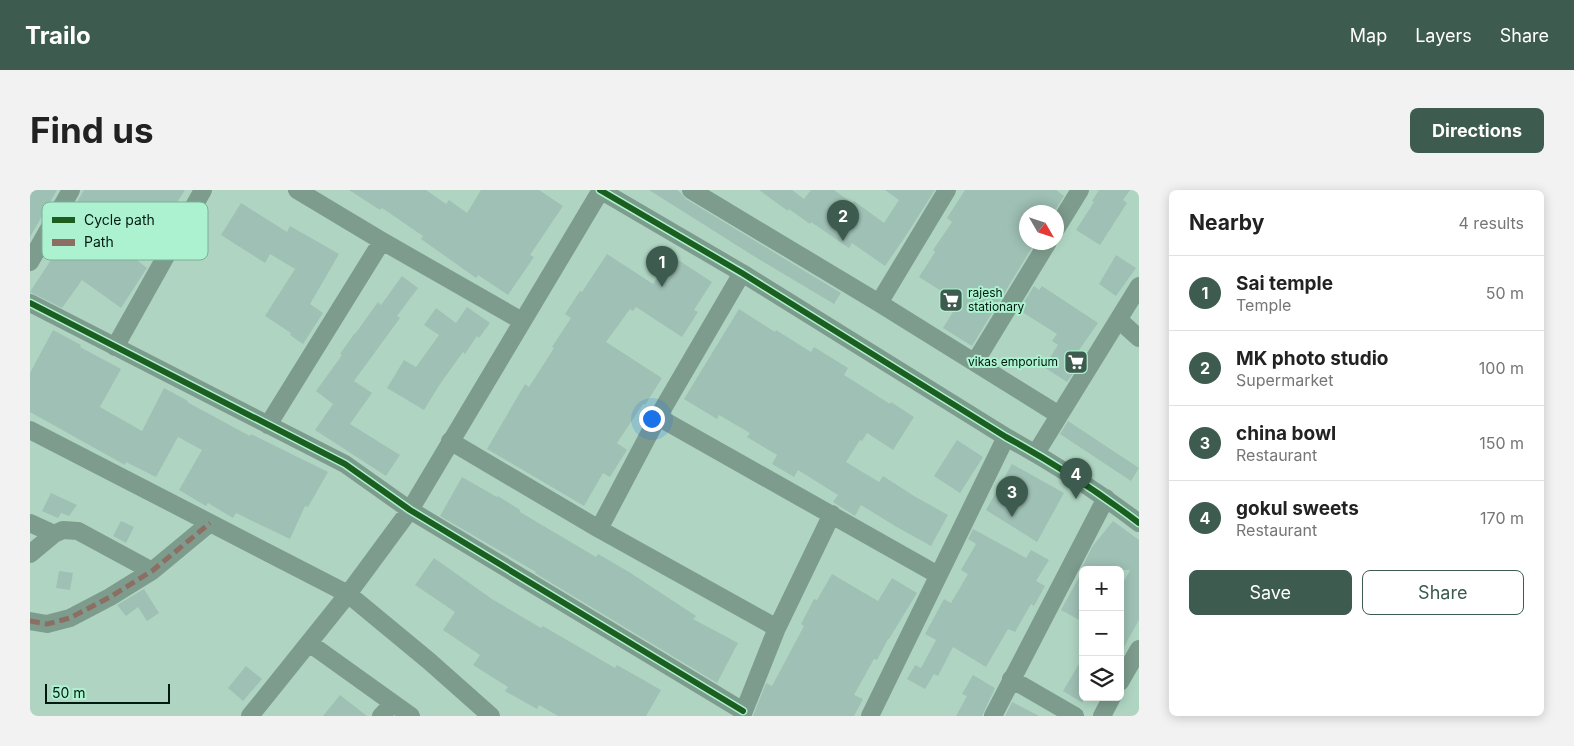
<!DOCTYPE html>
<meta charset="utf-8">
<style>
body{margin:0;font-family:Inter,sans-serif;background:#f2f2f2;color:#222}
.controls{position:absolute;right:15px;bottom:15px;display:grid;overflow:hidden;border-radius:8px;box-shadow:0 2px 12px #0003}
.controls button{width:45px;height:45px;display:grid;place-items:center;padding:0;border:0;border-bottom:1px solid #e0e0e0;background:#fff;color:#222;font:25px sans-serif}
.compass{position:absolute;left:989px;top:15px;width:45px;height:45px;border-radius:50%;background:#fff;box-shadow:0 2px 12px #0003;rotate:129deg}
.scale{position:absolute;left:15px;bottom:12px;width:125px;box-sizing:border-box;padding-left:5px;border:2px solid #001a0f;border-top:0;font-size:14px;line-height:18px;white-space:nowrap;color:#001a0f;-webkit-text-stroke:4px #acf2d0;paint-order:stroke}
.you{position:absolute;left:621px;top:228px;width:18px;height:18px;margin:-12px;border:4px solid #fff;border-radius:50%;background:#1a73e8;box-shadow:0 0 0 8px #1a73e833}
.badge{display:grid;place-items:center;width:32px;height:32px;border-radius:50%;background:#3d5b4e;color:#fff;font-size:16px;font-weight:700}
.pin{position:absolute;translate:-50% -41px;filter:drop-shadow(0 1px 2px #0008)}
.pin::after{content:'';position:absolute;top:26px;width:18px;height:15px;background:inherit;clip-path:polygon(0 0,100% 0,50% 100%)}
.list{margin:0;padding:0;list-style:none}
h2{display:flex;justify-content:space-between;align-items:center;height:65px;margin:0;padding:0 20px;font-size:21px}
h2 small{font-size:16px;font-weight:400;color:#767676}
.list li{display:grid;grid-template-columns:32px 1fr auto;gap:15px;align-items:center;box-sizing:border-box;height:75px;padding:0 20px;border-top:1px solid #e0e0e0}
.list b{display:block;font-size:19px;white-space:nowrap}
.list p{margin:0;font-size:16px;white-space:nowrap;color:#767676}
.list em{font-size:16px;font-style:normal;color:#767676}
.actions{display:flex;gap:10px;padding:15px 20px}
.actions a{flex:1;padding:11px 0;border:1px solid #3d5b4e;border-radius:8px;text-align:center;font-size:18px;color:#3d5b4e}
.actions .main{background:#3d5b4e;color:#fff}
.icon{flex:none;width:28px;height:28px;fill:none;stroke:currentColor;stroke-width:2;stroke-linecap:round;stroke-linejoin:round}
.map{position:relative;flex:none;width:1109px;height:526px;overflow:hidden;border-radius:8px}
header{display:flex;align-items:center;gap:30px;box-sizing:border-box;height:70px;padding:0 25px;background:#3d5b4e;color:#fff}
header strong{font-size:24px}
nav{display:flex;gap:28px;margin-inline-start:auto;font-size:18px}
.intro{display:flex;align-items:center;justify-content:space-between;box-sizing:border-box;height:120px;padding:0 30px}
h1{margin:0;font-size:35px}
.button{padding:12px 22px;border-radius:8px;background:#3d5b4e;color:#fff;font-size:18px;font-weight:700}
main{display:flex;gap:30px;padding:0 30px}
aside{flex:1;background:#fff;border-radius:8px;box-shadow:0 2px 12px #0003}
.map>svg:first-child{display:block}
.building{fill:#9fc0b5}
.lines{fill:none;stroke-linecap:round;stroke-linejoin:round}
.minor{stroke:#7d9c8d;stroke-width:18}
.quiet{stroke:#8d6e63;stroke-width:5;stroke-dasharray:10 5;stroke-linecap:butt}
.cycleway-casing{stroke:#acf2d0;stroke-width:9}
.cycleway{stroke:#1b5e20;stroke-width:6}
.labels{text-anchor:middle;stroke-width:4;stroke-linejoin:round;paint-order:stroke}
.poi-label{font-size:12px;fill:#001a0f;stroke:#acf2d0;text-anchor:start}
.key{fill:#acf2d0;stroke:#78b196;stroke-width:1}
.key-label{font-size:14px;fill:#001a0f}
</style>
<header>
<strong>Trailo</strong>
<nav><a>Map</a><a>Layers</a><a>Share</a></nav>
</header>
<div class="intro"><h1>Find us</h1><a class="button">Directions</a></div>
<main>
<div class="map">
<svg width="1109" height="526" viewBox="0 0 1109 526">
<rect width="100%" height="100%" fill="#afd5c2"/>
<path class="building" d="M0 0H27L0 47Z
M54 0H155L143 19 148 22 135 46 95 19 76 46 117 78 91 118 52 90 32 118 0 102 51 24 43 19Z
M319 0H396L416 14 419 10 437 23 451 0H509L533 16 500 65 504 67 478 105 448 85 446 88 391 49 393 46 352 18 350 20Z
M619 0H647L651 3 656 9 811 103 804 114 722 65Z
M729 0H762L774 9 781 0H804L822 13 824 11 854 33 869 10 855 0H905L875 47 855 76 822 53 819 58 781 32 780 34 759 19 758 21Z
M935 0H1026L1034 6 1024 22H996V52L1003 56 942 156 913 138 926 117 924 116 927 111 889 87 905 62 903 60 922 32 917 28Z
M1069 0H1100L1093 10 1097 13 1070 55 1046 40 1064 12 1062 11Z
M211 13 257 42 260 36 309 64 280 114 293 123 273 154 260 145 261 143 235 126 265 79 240 64 235 73 191 45Z
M577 64 623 94 642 66 682 92 664 120 668 122 652 147 606 117 603 121 600 119 576 152 632 188 615 215 613 214 587 253 597 260 580 287 573 283 554 316 457 259 495 194 499 197 524 158 522 157 541 128 535 124 550 101 552 102Z
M1086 65 1106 78 1086 106 1069 94Z
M372 86 388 98 367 126 370 128 324 191 342 203 320 234 370 265 356 286 285 240 303 214 286 201 312 165 310 164 324 144H325L348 112 351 115Z
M1004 96 1009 100 1012 96 1068 133 1037 177 1044 182 1037 192 1014 177 1028 155 1022 151 1027 144 989 120Z
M437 117 460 133 449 148 447 146 435 164 433 162 410 194 394 220 357 198 374 170 386 177 409 145 394 135 406 118 426 133Z
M709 119 745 142 746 140 781 162 784 157 818 178 814 185 860 214 861 212 884 227 863 260 837 243 832 251 830 250 816 272 849 292 853 286 884 306 918 325 901 356 865 336 831 315 825 326 803 312 808 305 768 280 764 287 742 274 747 265 717 247 720 243 689 225 687 229 654 209Z
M23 140 51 155 50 157 91 179 70 217 112 241 134 198 158 211 157 212 220 246 221 244 298 282 278 317 275 316 260 349 206 323 203 328 178 313 176 316 149 300 172 260 148 247 126 287 96 272 95 275 0 222V183Z
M1038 231 1109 278 1101 291 1030 244Z
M927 250 953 267 930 303 904 286Z
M982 274 1034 303 1007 352 956 320Z
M432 287 467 307 468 306 490 320V322L566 367 568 364 599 382 666 426 663 429 708 453 687 493 505 383 506 382 410 326Z
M21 303 47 315 39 326 31 323 28 328 12 321Z
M91 331 104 337 96 353 83 346Z
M1083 331 1109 350V430L1090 464V399L1100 380H1051L1062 357Z
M943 339 996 368 1001 360 1019 370 1006 391 1015 396 1004 416 1001 414 985 442 978 439 956 477 923 457 908 486 904 484 895 499 877 489 885 475 891 478 906 450 895 444 914 409 921 413 938 384 931 380 946 354 938 349Z
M404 368 462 409 511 438 513 436 585 478 587 475 631 500 616 526H528L509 515 507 519 475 501 478 497 443 475 450 465 413 440 425 422 385 395Z
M1053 380V432L1031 420Z
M29 381 43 383 40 400 26 398Z
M802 384 848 411 862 388 887 403 859 449H858L847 470 844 469 824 505 833 509 824 526H723L736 493 742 496 774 436 771 434 784 409 787 410Z
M114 399 129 423 117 431 108 417 96 426 87 415Z
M1053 467V513L1033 501Z
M216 476 232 489 213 511 198 498Z
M943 485 965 498 952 526H926L937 506 932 504Z
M310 505 337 526H293Z
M982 512 1009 526H975Z"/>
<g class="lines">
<path class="minor" d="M267 0 352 51 492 131
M570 0 712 83 976 247C1022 272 1067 301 1109 333
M661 0 849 113 1029 225
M1026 39 1050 0
M0 72 41 0
M0 113 315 274 380 320 713 521
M849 113 917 0
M1089 130 1109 148
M85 157 173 0
M945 172 1018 52
M628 227 908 385
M238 235 352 51
M0 240 318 404 399 471 461 526
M420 251 569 339 747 438
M1006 263 1109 96
M0 333 24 344 33 340 48 341 122 381
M569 339 628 227 712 83
M0 364 24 344
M0 431 17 434 40 428 80 407 122 381 180 333
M279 453 381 526
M981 489 1045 526
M1090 492 1109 459
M220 526 318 404 380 320 571 0
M351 526 363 513
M712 526 747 438 802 324
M840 526 976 247
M963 526 1076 308
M1072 526 1082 507"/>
<path class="quiet" d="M0 431 17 434 40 428 80 407 122 381 180 333"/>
<g class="cycleway-casing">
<path id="cycleway" d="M570 0 712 83 976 247C1022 272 1067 301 1109 333
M0 113 315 274 380 320 713 521"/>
</g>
<use href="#cycleway" class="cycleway"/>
</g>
<defs>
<g id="supermarket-square" transform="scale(1.25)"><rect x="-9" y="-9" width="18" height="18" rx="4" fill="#3d5b4e" stroke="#acf2d0"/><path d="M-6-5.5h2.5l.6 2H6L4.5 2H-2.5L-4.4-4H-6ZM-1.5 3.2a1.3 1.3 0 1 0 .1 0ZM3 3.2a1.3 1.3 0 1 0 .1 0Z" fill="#fff"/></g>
</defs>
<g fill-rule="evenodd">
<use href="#supermarket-square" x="921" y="110"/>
<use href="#supermarket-square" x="1046" y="172"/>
</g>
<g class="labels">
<g class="poi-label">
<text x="938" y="107">rajesh<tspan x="938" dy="14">stationary</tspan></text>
<text x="1028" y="176" text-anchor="end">vikas emporium</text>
</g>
</g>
<rect x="12" y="12" width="166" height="58" rx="8" class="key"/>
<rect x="22" y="27" width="23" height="6" fill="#1b5e20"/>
<rect x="22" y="49" width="23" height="7" fill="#8d6e63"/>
<g class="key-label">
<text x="54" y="35">Cycle path</text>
<text x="54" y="57">Path</text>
</g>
</svg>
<div class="controls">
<button>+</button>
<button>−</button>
<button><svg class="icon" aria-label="layers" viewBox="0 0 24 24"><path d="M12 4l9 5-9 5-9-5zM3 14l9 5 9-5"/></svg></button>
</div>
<svg class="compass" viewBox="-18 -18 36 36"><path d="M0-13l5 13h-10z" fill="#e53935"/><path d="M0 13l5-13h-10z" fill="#767676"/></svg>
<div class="scale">50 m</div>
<div class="you"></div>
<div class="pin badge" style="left:632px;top:97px">1</div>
<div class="pin badge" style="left:813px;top:51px">2</div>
<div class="pin badge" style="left:982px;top:327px">3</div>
<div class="pin badge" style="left:1046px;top:309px">4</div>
</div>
<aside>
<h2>Nearby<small>4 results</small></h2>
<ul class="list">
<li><span class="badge">1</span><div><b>Sai temple</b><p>Temple</p></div><em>50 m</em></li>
<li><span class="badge">2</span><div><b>MK photo studio</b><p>Supermarket</p></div><em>100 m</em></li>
<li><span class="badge">3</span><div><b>china bowl</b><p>Restaurant</p></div><em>150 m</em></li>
<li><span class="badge">4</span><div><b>gokul sweets</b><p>Restaurant</p></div><em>170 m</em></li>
</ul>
<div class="actions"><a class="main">Save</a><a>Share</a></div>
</aside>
</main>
